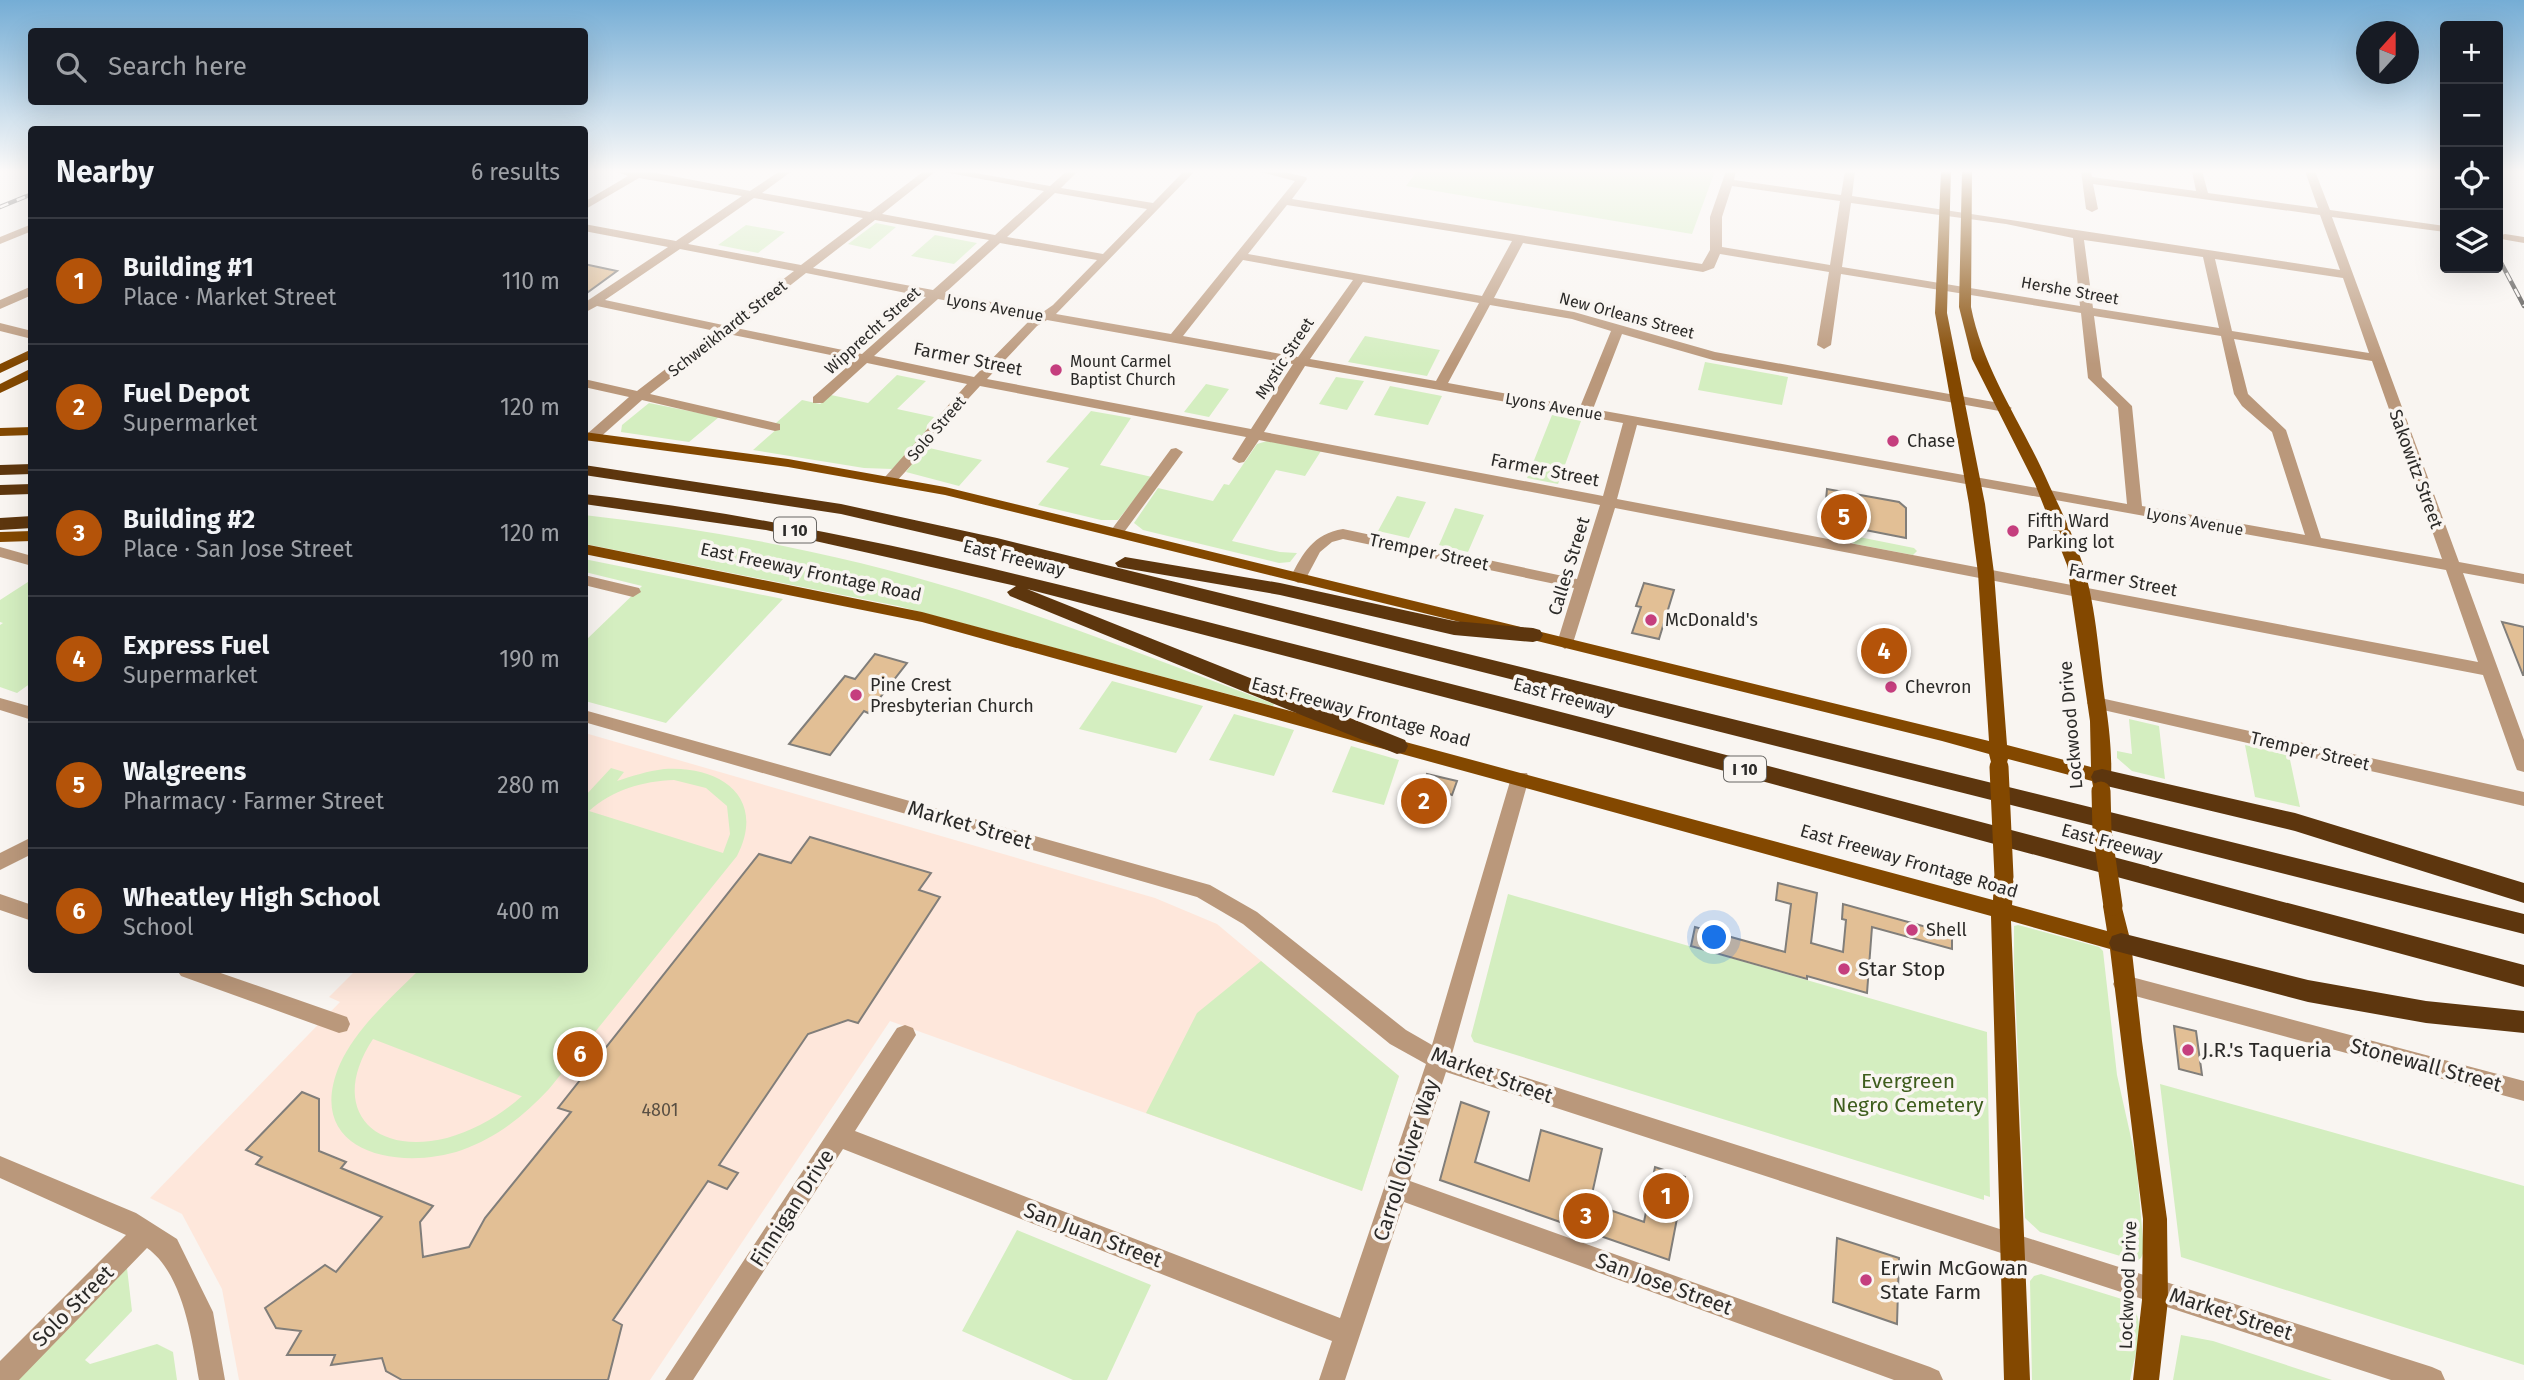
<!DOCTYPE html>
<meta charset="utf-8">
<style>
body{margin:0;font-family:"Fira Sans",sans-serif;background:#20242c;color:#f1f3f6}
.controls{position:absolute;right:21px;top:21px;display:grid;overflow:hidden;border-radius:7px;box-shadow:0 7px 28px #0002}
.controls button{width:63px;height:63px;display:grid;place-items:center;padding:0;border:0;border-bottom:2px solid #363941;background:#171b24;color:#f1f3f6;font:35px sans-serif}
.compass{position:absolute;left:2356px;top:21px;width:63px;height:63px;border-radius:50%;background:#171b24;box-shadow:0 7px 28px #0002;rotate:21deg}
.you{position:absolute;left:1715px;top:938px;width:24px;height:24px;margin:-18px;border:5px solid #fff;border-radius:50%;background:#1a73e8;box-shadow:0 0 0 10px #1a73e833}
.badge{display:grid;place-items:center;width:46px;height:46px;border-radius:50%;background:#b45309;color:#fff;font-size:23px;font-weight:700}
.pin{position:absolute;translate:-50% -50%;border:4px solid #fff;box-shadow:0 2px 7px #0006}
.list{margin:0;padding:0;list-style:none}
h2{display:flex;justify-content:space-between;align-items:center;height:91px;margin:0;padding:0 28px;font-size:30px}
h2 small{font-size:23px;font-weight:400;color:#9ea1a6}
.list li{display:grid;grid-template-columns:46px 1fr auto;gap:21px;align-items:center;box-sizing:border-box;height:126px;padding:0 28px;border-top:2px solid #363941}
.list b{display:block;font-size:26px;white-space:nowrap}
.list p{margin:0;font-size:23px;white-space:nowrap;color:#9ea1a6}
.list em{font-size:23px;font-style:normal;color:#9ea1a6}
.icon{flex:none;width:38px;height:38px;fill:none;stroke:currentColor;stroke-width:2;stroke-linecap:round;stroke-linejoin:round}
.map{position:relative;flex:none;width:2524px;height:1380px;overflow:hidden}
.search{position:absolute;background:#171b24;box-shadow:0 7px 28px #0002;left:28px;top:28px;width:560px;height:77px;display:flex;align-items:center;gap:18px;box-sizing:border-box;padding:0 24px;border-radius:7px;color:#9ea1a6;font-size:26px}
.panel{position:absolute;background:#171b24;box-shadow:0 7px 28px #0002;left:28px;top:126px;width:560px;height:847px;border-radius:7px}
.map>svg:first-child{display:block}
.education{fill:#fee7db}
.green{fill:#d4eec0;fill-rule:evenodd}
.building{fill:#e2bf95;stroke:#817e7a;stroke-width:2}
.lines{fill:none;stroke-linecap:round;stroke-linejoin:round}
.minor{fill:#ba987b;fill-rule:evenodd}
.major{fill:#834800;fill-rule:evenodd}
.highway{fill:#5d360e;fill-rule:evenodd}
.rail-casing{stroke:#42403e;stroke-width:4.5}
.rail{stroke:#f9f5f1;stroke-width:2.5;stroke-dasharray:9;stroke-linecap:butt}
.major-bridge{stroke:#834800;stroke-width:19}
.poi-dot{fill:#c53e7e;stroke:#f9f5f1;stroke-width:2.5}
.labels{text-anchor:middle;stroke-width:7;stroke-linejoin:round;paint-order:stroke}
.far-street-label{font-size:16px;fill:#2b2a28;stroke:#f9f5f1}
.far-poi-label{font-size:16px;fill:#2b2a28;stroke:#f9f5f1;text-anchor:start}
.shield{fill:#f9f5f1;stroke:#696764;stroke-width:2}
.shield-label{font-size:16px;font-weight:bold;fill:#2b2a28}
.street-label{font-size:18px;fill:#2b2a28;stroke:#f9f5f1}
.poi-label{font-size:18px;fill:#2b2a28;stroke:#f9f5f1;text-anchor:start}
.near-number-label{font-size:18px;fill:#594f43}
.near-street-label{font-size:21px;fill:#2b2a28;stroke:#f9f5f1}
.near-poi-label{font-size:21px;fill:#2b2a28;stroke:#f9f5f1;text-anchor:start}
.near-park-label{font-size:21px;fill:#3e5d1d;stroke:#f9f5f1}
</style>
<div class="map">
<svg width="2524" height="1380" viewBox="0 0 2524 1380">
<rect width="100%" height="100%" fill="#f9f5f1"/>
<path class="education" d="M585 733 1155 898 1217 924 1399 1076 1362 1191 890 1021 650 1380H239L222 1289 182 1214 150 1198 340 1002 329 997 356 970H584Z"/>
<path class="green" d="M1417 171H1715L1692 234 1406 186Z
M876 223 896 227 870 249 848 244Z
M746 225 785 232 758 253 718 245Z
M935 235 977 243 954 264 911 256Z
M1365 336 1440 350 1427 376 1348 362Z
M1705 362 1788 377 1782 405 1698 390Z
M897 375 926 381 897 409 934 417 927 425 925 435 892 469 864 468 753 450 778 428 776 423 802 400 820 404 831 395 868 403Z
M1336 377 1364 381 1347 410 1319 404Z
M1206 384 1229 389 1209 417 1184 412Z
M1390 386 1442 396 1428 425 1374 415Z
M649 403 719 417 689 442 621 432 622 425Z
M1091 411 1131 418 1100 465 1152 477 1118 520H1101L1038 505 1069 468 1046 462Z
M1552 415 1581 421 1558 484 1527 478Z
M1267 441 1321 451 1305 476 1276 470 1232 541 1280 552 1297 553 1290 562 1279 563 1143 530 1134 523 1158 488 1213 501 1224 484 1229 485 1257 444Z
M925 447 982 460 959 486 906 472Z
M1397 496 1426 502 1409 538 1378 531Z
M1455 508 1484 515 1468 552 1439 545Z
M584 515C711 529 837 553 959 590 1066 623 1170 665 1274 704L1273 706 898 606 585 544Z
M1854 536 1914 548 1917 551 1913 555 1855 544 1849 541V538Z
M584 559 783 599 666 723 585 701V641L642 586 585 572Z
M31 580V683L17 693 0 687V625L3 623 0 622V600Z
M1112 681 1203 706 1176 753 1079 729Z
M1234 714 1294 730 1274 776 1209 760Z
M2129 719 2159 726 2165 779 2132 771 2117 758V751L2132 754Z
M2245 745 2289 755 2300 807 2255 797Z
M1351 746 1399 760 1384 805 1332 792Z
M611 768 624 772 617 781C632 776 648 771 664 769 720 765 767 797 737 856L549 1089C524 1116 496 1138 462 1150 398 1172 302 1152 340 1064 357 1027 391 998 419 970H584L585 796ZM674 780 706 788 727 806 730 834 723 853 589 811C612 790 643 781 674 780ZM373 1039 521 1096H522C500 1116 475 1130 447 1138 371 1157 328 1107 373 1039Z
M1508 894 1987 1032 1990 1197 1984 1195V1200L1474 1042 1471 1036Z
M2018 925 2099 947 2103 951 2117 1075 2136 1160 2144 1251 2141 1258 2137 1261 2040 1232 2025 1218 2014 965V926Z
M1261 961 1399 1076 1362 1191 1146 1113 1197 1013Z
M2160 1084 2524 1186V1365L2181 1257Z
M1017 1230 1151 1285 1107 1380H1073L962 1331Z
M127 1268 132 1311 85 1360 90 1364 157 1344 173 1352 177 1380H18Z
M2041 1274 2125 1300C2151 1317 2134 1355 2130 1380H2032L2030 1281 2034 1276Z
M2181 1335 2213 1341 2332 1380H2173Z"/>
<path class="building" d="M584 264 617 271 584 295Z
M1827 489 1899 502 1906 508V538L1824 522Z
M1644 583 1674 590 1659 639 1632 633 1641 607 1636 606Z
M2502 622 2524 627V675H2523Z
M875 654 907 663 868 713 864 711 830 755 789 744 845 676 855 679Z
M1427 774 1457 781 1452 795 1449 794 1442 814 1402 804 1407 788 1421 792Z
M810 837 931 873 919 890 940 897 858 1023 848 1020 808 1034 719 1165 738 1173 727 1189 708 1181 613 1320 622 1325 608 1380H402L386 1371 382 1358 331 1365 335 1355H287L301 1331 276 1328 265 1308 325 1265 336 1272 382 1217 256 1164 262 1157 246 1150 302 1092 319 1099V1151L346 1162 341 1168 433 1206 420 1222 423 1257 469 1247 485 1218 571 1112 558 1108 759 854 791 863Z
M1778 883 1817 893 1811 943 1843 952 1846 920 1842 919 1843 904 1952 934V949L1872 927 1867 993 1807 976V979L1691 946 1695 927 1785 952 1791 904 1776 900Z
M2174 1026 2196 1031 2202 1075 2179 1069Z
M1461 1102 1489 1112 1475 1162 1529 1181 1541 1130 1602 1149 1590 1203 1644 1222 1655 1167 1685 1177 1669 1260 1440 1180Z
M1837 1238 1899 1258 1897 1324 1833 1302Z"/>
<g class="lines">
<path class="minor" d="M615 171H646L750 191 780 171H792L762 193 870 212 924 171H936L882 214 995 235 1044 191 939 171H964L1050 186 1067 171H1078L1061 188 1153 203 1184 171H1195L1056 314 1171 334 1295 181 1257 171H1279L1306 177 1307 179 1292 199 1702 264 1710 250V217L1726 171H1736L1734 180 1841 195 1845 171H1855L1852 196 2340 270 2320 215 2093 184 2098 209 2092 212 2086 209 2081 171H2091L2092 177 2196 191 2192 171H2202L2208 193 2318 208 2305 171H2315L2330 210 2445 226V232L2332 217 2459 562 2524 574V584L2463 573 2524 740V772L2517 770 2515 765 2483 675 1615 508 1573 643 1565 649 1557 643 1574 588 1343 539 1332 542 1320 552 1304 582 1298 583 1290 578C1303 553 1313 534 1343 529L1577 579 1600 505 1259 440 1244 462 1239 463 1232 459 1246 437 980 386C950 418 925 451 895 483H885L883 480 885 477 967 384 867 363 823 403H813V397L855 360 728 334 650 394 780 424V430L775 431 642 400 597 440H587V434L629 397 584 387V379L637 391 715 331 597 306 584 313V303L668 247 584 231V224L676 241 742 196 639 178 584 210V202L628 176ZM1732 186 1840 201 1830 265 1722 247V217ZM1055 193 1147 209 1103 254 1007 237ZM754 198 863 218 801 265 688 244ZM1851 203 2006 224 2073 238 2080 306 1842 267ZM1287 205 1512 241 1482 296 1248 254ZM875 220 989 240 933 290 813 268ZM2084 240 2203 257 2219 328 2093 308ZM1000 243 1097 260 1053 305 1043 312 945 293ZM1523 243 1703 272 1714 268 1720 254 1829 272 1817 345 1824 349 1831 345 1841 274 2081 313 2088 378 2118 407 2127 504 1593 409 1622 334 1713 360 2005 412 2012 408 2005 404 1715 352 1574 312 1494 298ZM680 249 794 271 723 325 605 300ZM2215 259 2343 278 2369 353 2232 331ZM1243 260 1353 280 1298 357 1183 336ZM806 273 926 297 862 354 736 328ZM1363 282 1479 303 1436 381 1310 359ZM938 299 1033 317 974 377 874 356ZM1490 305 1572 319 1611 331 1580 407 1448 383ZM2094 316 2221 336 2234 394 2242 406 2272 432 2305 535 2142 506 2132 406 2102 377ZM1047 320 1293 364 1251 429 987 379 1037 326ZM2234 339 2372 361 2442 559 2321 538 2286 430 2248 394ZM1305 366 1623 423 1603 496 1264 432ZM1637 425 2446 570 2478 662 1617 499Z
M32 224V231L0 244V237Z
M2505 234 2524 237V243L2501 239V235Z
M32 286V295L0 309V300Z
M0 323 32 331V339L0 331Z
M1176 448 1183 452 1122 535H1112L1109 532 1112 529 1171 449Z
M0 547 32 556V566L0 557Z
M584 575 639 588 641 592 633 597 584 585Z
M2096 697 2524 792V806L2090 707 2087 703 2090 699Z
M0 698 32 707V720L0 710Z
M584 710 1210 885 1257 912 1406 1030 1432 1045 1511 778 1513 773H1527L1529 778 1452 1054 2432 1367 2441 1371 2445 1380H2391L1446 1072 1410 1181 1930 1367 1939 1371 1943 1380H1894L1404 1202 1345 1380H1319L1332 1341 843 1149 693 1380H665L897 1028 905 1025 913 1028 916 1035 855 1131 1340 1318 1426 1064 1390 1044 1243 924 1197 897 584 722Z
M32 837V854L0 870V853Z
M0 894 32 905V921L0 910Z
M177 970H212L347 1017 350 1024 347 1031 339 1033 181 976Z
M2124 975 2524 1081V1101L2124 993 2116 990 2113 984 2116 978Z
M0 1156 136 1213 177 1239 213 1312 225 1380H199C192 1340 183 1273 147 1248L19 1380H0V1361L126 1235 0 1178Z"/>
<path class="major" d="M1941 171H1951L1947 313 1985 504 1994 573 2007 745 2091 767 2090 721 2067 565 2035 484 1972 359 1959 307 1962 171H1972L1971 307C1984 373 2024 426 2050 487 2062 512 2075 539 2083 565 2097 610 2099 661 2106 707 2109 725 2115 777 2108 791H2094L2092 781 2008 759 2006 766H1992L1989 754 1942 741 945 495 788 467 584 440V432L788 459 945 487 1989 741 1978 573 1969 504 1935 313Z
M32 349V358L0 373V364Z
M32 368V378L0 393V384Z
M32 427V435L0 436V428Z
M32 531V541L0 542V532Z
M584 544 922 612 1993 900 1994 877 1997 871 2004 869 2011 871 2014 884 2012 905 2107 931 2103 906 2106 900 2113 898 2120 900 2131 943 2142 1041 2167 1219 2168 1300 2159 1380H2133L2142 1300 2143 1219 2110 949 2011 921 2030 1380H2004L1991 916 922 622 584 554Z"/>
<path class="highway" d="M32 464V474L0 475V465Z
M584 465 841 504 997 538 2524 914V934L997 550 841 514 584 475Z
M32 484V494L0 495V485Z
M584 494C846 524 1094 594 1349 658 1742 757 2132 863 2524 965V987L1606 739 1027 589 1405 740 1408 746 1405 752 1397 754 1010 596 1007 592 1016 586 766 530 584 504Z
M32 516V528L0 530V518Z
M1125 557 1280 583 1454 621 1533 628 1540 630 1543 635 1540 640 1533 642 1454 635 1280 595 1118 567 1115 563Z
M2102 769 2295 813 2524 883V903L2295 831 2094 783 2091 777 2094 771Z
M2121 933 2308 980 2426 1001 2524 1011V1033L2426 1023 2308 1002 2112 950 2109 943 2112 936Z"/>
<g class="rail-casing">
<path id="rail" d="M0 207 32 194
M2498 257 2524 306"/>
</g>
<use href="#rail" class="rail"/>
<path class="major-bridge" d="M1999 767 2004 877
M2101 791 2102 831 2113 906"/>
</g>
<linearGradient id="sky" x2="0" y2="1"><stop stop-color="#75add5"/><stop offset="0.47" stop-color="#fcfaf9"/><stop offset="1" stop-color="#fcfaf9" stop-opacity="0"/></linearGradient>
<rect width="2524" height="364" fill="url(#sky)"/>
<g class="poi-dot">
<circle cx="1056" cy="370" r="7"/>
<circle cx="1893" cy="441" r="7"/>
<circle cx="2013" cy="531" r="7"/>
<circle cx="1651" cy="620" r="7"/>
<circle cx="1891" cy="687" r="7"/>
<circle cx="856" cy="695" r="7"/>
<circle cx="1912" cy="930" r="7"/>
<circle cx="1844" cy="969" r="7"/>
<circle cx="2188" cy="1050" r="7"/>
<circle cx="1866" cy="1280" r="7"/>
</g>
<g class="labels">
<g class="far-street-label">
<text transform="translate(2070 290) rotate(10)" y="6">Hershe Street</text>
<text transform="translate(995 307) rotate(10)" y="6">Lyons Avenue</text>
<text transform="translate(1627 315) rotate(15)" y="6">New Orleans Street</text>
<text transform="translate(727 328) rotate(-38)" y="6">Schweikhardt Street</text>
<text transform="translate(872 330) rotate(-42)" y="6">Wipprecht Street</text>
<text transform="translate(1284 358) rotate(-57)" y="6">Mystic Street</text>
<text transform="translate(1554 406) rotate(10)" y="6">Lyons Avenue</text>
<text transform="translate(936 428) rotate(-49)" y="6">Solo Street</text>
<text transform="translate(2195 521) rotate(10)" y="6">Lyons Avenue</text>
</g>
<g class="far-poi-label">
<text x="1070" y="367">Mount Carmel<tspan x="1070" dy="18">Baptist Church</tspan></text>
</g>
<g class="shield">
<rect x="774" y="517.5" width="42" height="25" rx="5"/>
<rect x="1724" y="756.5" width="42" height="25" rx="5"/>
</g>
<g class="shield-label">
<text x="795" y="536">I 10</text>
<text x="1745" y="775">I 10</text>
</g>
<g class="street-label">
<text transform="translate(968 359) rotate(11)" y="6">Farmer Street</text>
<text transform="translate(2416 469) rotate(70)" y="6">Sakowitz Street</text>
<text transform="translate(1545 470) rotate(11)" y="6">Farmer Street</text>
<text transform="translate(1429 552) rotate(12)" y="6">Tremper Street</text>
<text transform="translate(1014 558) rotate(14)" y="6">East Freeway</text>
<text transform="translate(1569 566) rotate(-73)" y="6">Calles Street</text>
<text transform="translate(811 572) rotate(12)" y="6">East Freeway Frontage Road</text>
<text transform="translate(2123 580) rotate(11)" y="6">Farmer Street</text>
<text transform="translate(1564 697) rotate(15)" y="6">East Freeway</text>
<text transform="translate(1361 712) rotate(15)" y="6">East Freeway Frontage Road</text>
<text transform="translate(2071 725) rotate(-95)" y="6">Lockwood Drive</text>
<text transform="translate(2310 751) rotate(13)" y="6">Tremper Street</text>
<text transform="translate(2112 843) rotate(15)" y="6">East Freeway</text>
<text transform="translate(1909 861) rotate(16)" y="6">East Freeway Frontage Road</text>
<text transform="translate(2128 1285) rotate(-88)" y="6">Lockwood Drive</text>
</g>
<g class="poi-label">
<text x="1907" y="447">Chase</text>
<text x="2027" y="527">Fifth Ward<tspan x="2027" dy="21">Parking lot</tspan></text>
<text x="1665" y="626">McDonald's</text>
<text x="870" y="691">Pine Crest<tspan x="870" dy="21">Presbyterian Church</tspan></text>
<text x="1905" y="693">Chevron</text>
<text x="1926" y="936">Shell</text>
</g>
<g class="near-number-label">
<text x="660" y="1116">4801</text>
</g>
<g class="near-street-label">
<text transform="translate(970 825) rotate(16)" y="7">Market Street</text>
<text transform="translate(2426 1065) rotate(15)" y="7">Stonewall Street</text>
<text transform="translate(1492 1075) rotate(20)" y="7">Market Street</text>
<text transform="translate(1406 1160) rotate(-72)" y="7">Carroll Oliver Way</text>
<text transform="translate(792 1208) rotate(-57)" y="7">Finnigan Drive</text>
<text transform="translate(1093 1235) rotate(21)" y="7">San Juan Street</text>
<text transform="translate(1664 1284) rotate(20)" y="7">San Jose Street</text>
<text transform="translate(73 1306) rotate(-45)" y="7">Solo Street</text>
<text transform="translate(2231 1314) rotate(18)" y="7">Market Street</text>
</g>
<g class="near-poi-label">
<text x="1858" y="976">Star Stop</text>
<text x="2202" y="1057">J.R.'s Taqueria</text>
<text x="1880" y="1275">Erwin McGowan<tspan x="1880" dy="24">State Farm</tspan></text>
</g>
<g class="near-park-label">
<text x="1908" y="1088">Evergreen<tspan x="1908" dy="24">Negro Cemetery</tspan></text>
</g>
</g>
</svg>
<div class="controls">
<button>+</button>
<button>−</button>
<button><svg class="icon" aria-label="locate" viewBox="0 0 24 24"><circle cx="12" cy="12" r="6"/><path d="M12 2v4M12 18v4M2 12h4M18 12h4"/></svg></button>
<button><svg class="icon" aria-label="layers" viewBox="0 0 24 24"><path d="M12 4l9 5-9 5-9-5zM3 14l9 5 9-5"/></svg></button>
</div>
<svg class="compass" viewBox="-18 -18 36 36"><path d="M0-13l5 13h-10z" fill="#e53935"/><path d="M0 13l5-13h-10z" fill="#9ea1a6"/></svg>
<div class="you"></div>
<div class="pin badge" style="left:1666px;top:1196px">1</div>
<div class="pin badge" style="left:1424px;top:801px">2</div>
<div class="pin badge" style="left:1586px;top:1216px">3</div>
<div class="pin badge" style="left:1884px;top:651px">4</div>
<div class="pin badge" style="left:1844px;top:517px">5</div>
<div class="pin badge" style="left:580px;top:1054px">6</div>
<div class="search"><svg class="icon" aria-label="search" viewBox="0 0 24 24"><circle cx="10" cy="10" r="6"/><path d="M15 15l6 6"/></svg>Search here</div>
<section class="panel">
<h2>Nearby<small>6 results</small></h2>
<ul class="list">
<li><span class="badge">1</span><div><b>Building #1</b><p>Place · Market Street</p></div><em>110 m</em></li>
<li><span class="badge">2</span><div><b>Fuel Depot</b><p>Supermarket</p></div><em>120 m</em></li>
<li><span class="badge">3</span><div><b>Building #2</b><p>Place · San Jose Street</p></div><em>120 m</em></li>
<li><span class="badge">4</span><div><b>Express Fuel</b><p>Supermarket</p></div><em>190 m</em></li>
<li><span class="badge">5</span><div><b>Walgreens</b><p>Pharmacy · Farmer Street</p></div><em>280 m</em></li>
<li><span class="badge">6</span><div><b>Wheatley High School</b><p>School</p></div><em>400 m</em></li>
</ul>
</section>
</div>
